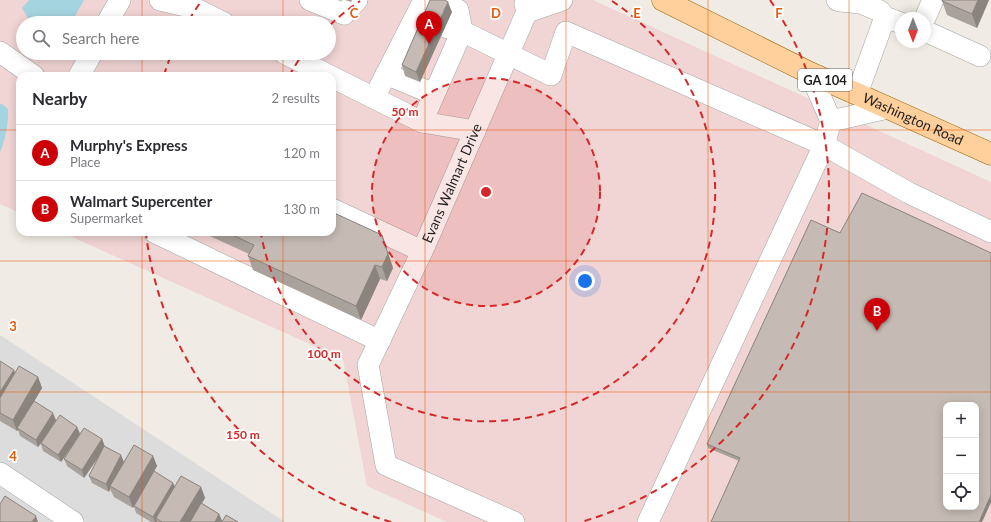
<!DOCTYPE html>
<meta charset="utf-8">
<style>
body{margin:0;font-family:Lato,sans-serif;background:#f2f2f3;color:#2b2b33}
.controls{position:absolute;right:12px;bottom:12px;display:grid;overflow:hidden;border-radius:8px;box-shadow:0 2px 10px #0003}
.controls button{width:36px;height:36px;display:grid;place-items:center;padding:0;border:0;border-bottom:1px solid #e1e1e2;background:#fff;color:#2b2b33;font:20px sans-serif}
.compass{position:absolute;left:895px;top:12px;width:36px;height:36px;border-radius:50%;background:#fff;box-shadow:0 2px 10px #0003;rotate:180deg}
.you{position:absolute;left:585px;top:281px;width:14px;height:14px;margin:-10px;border:3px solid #fff;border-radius:50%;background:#1a73e8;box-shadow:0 0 0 6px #1a73e833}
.badge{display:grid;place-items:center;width:26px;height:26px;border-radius:50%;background:#ce0007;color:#fff;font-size:13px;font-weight:700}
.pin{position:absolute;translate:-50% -33px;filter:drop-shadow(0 1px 2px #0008)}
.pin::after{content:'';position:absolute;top:21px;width:14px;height:12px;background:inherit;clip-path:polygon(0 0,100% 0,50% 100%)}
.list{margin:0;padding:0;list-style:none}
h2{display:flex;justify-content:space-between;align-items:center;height:52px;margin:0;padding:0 16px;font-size:17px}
h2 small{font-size:13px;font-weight:400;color:#7c7c81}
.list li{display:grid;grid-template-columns:26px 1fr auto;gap:12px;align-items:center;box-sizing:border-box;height:56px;padding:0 16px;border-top:1px solid #e1e1e2}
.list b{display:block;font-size:15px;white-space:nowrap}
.list p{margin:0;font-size:13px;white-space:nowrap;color:#7c7c81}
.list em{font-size:13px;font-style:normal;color:#7c7c81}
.icon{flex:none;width:22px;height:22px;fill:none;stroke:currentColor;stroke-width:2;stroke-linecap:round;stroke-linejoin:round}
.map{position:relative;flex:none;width:991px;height:522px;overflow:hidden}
.search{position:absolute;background:#fff;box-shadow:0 2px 10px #0003;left:16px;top:16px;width:320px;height:44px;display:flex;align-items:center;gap:10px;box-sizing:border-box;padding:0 14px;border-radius:22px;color:#7c7c81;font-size:15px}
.panel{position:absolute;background:#fff;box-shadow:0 2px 10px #0003;left:16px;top:72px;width:320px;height:164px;border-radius:12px}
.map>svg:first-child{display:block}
.residential{fill:#dddcdc}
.commercial{fill:#f1d4d4;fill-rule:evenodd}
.water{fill:#a4d4df}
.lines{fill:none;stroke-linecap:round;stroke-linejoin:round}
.minor-casing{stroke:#a6a6a6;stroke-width:22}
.major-casing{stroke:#9a6100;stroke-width:23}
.minor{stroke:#fff;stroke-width:21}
.major{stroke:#ffd09b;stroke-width:22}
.wall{fill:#a9a19b}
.shaded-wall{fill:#8a837e}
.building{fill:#c5bbb4;stroke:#8a837e;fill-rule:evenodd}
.grid{fill:none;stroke:#e8590c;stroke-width:1;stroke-opacity:0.55}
.ring{fill:none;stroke:#d62828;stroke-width:2;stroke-dasharray:7 5}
.labels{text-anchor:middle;stroke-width:3.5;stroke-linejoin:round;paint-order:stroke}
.shield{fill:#fff;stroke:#626262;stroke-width:1}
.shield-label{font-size:13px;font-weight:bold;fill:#1f1f1f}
.street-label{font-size:14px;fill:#1f1f1f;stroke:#fff}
.grid-label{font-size:13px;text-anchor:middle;font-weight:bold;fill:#e8590c;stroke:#fff;stroke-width:3.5;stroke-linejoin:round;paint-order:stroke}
.centre{fill:#d62828;stroke:#fff;stroke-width:2}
.ring-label{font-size:12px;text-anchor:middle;font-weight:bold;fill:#d62828;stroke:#fff;stroke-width:3.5;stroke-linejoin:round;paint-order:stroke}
</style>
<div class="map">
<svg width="991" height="522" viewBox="0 0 991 522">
<rect width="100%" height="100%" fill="#f0ece5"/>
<path class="residential" d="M0 335 285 522H0Z"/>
<path class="commercial" d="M0 0H593L991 182V522H447L367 486 343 359 61 232H332V76H20V213L0 204ZM23 23H329V53H23ZM946 405H976V507H946Z"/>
<path class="water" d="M29 0H84L74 18 69 23H31L22 8Z
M0 104H2L8 109C9 120 5 142 0 152Z"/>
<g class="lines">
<g class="minor-casing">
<g id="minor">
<path d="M160 0 194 8 224 23"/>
<path d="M310 0 344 14 357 0"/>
<path d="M436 0 458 10 462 31 445 27"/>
<path d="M837 0 840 1 861 3 880 11 885 17 901 23"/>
<path d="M525 4 527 12 562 0"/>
<path d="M925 18 933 0"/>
<path d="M107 23 120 0"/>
<path d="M925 31 980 56"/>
<path d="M0 52 34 76"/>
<path d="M284 53 330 76"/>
<path d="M386 74 434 94"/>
<path d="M79 76 92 53"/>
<path d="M332 77 422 122 462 31 551 75 566 32 824 145 909 193 991 232"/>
<path d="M857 94 885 17"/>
<path d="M374 98 424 0"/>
<path d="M831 121 888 108"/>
<path d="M422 122 475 131"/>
<path d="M332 209 422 251"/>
<path d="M154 232 380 341"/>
<path d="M0 473 73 522"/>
<path id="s1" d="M514 522 386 465 368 365 425 245 532 0"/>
<path d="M648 522 824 145 831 121 810 73"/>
</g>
</g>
<g class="major-casing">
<g id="major">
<path id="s2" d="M663 0 810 73 991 154"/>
</g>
</g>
<use href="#minor" class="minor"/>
<use href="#major" class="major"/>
</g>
<path class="wall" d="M345 0H352L351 2Z
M942 0H989L977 28 947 15 942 1Z
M452 12 420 82 405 76 402 65Z
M201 232H332L382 235 393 268 387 281 380 279 361 320 253 270 248 256 249 254Z
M840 233 991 253V502L982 522H711L739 461 708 448 707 444Z
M0 361 15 373 38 377 42 388 34 401 56 420 45 438 77 427 80 434 61 462 43 451 41 444 38 447 20 436 18 430 17 431 0 421Z
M102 439 105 447 121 455 124 462 153 456 157 466 154 472 173 483 175 487H201L205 498 202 503 219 514 222 521V522H151L136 513 134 506 133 508 114 497 110 489 109 492 92 483 89 476 100 455 84 478 67 466 64 459Z"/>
<path class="shaded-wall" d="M978 0H989L977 28 972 14Z
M448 2 452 12 420 82 416 72Z
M382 235 393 268 387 281 382 267Z
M375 265 380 279 361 320 356 306Z
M14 370 17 378 0 404V392Z
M38 377 42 388 18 429 17 428 18 430 17 431 13 420Z
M53 413 56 420 38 447 36 440Z
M77 427 80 434 61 462 58 455Z
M102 439 105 447 84 478 82 470Z
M121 455 124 463 110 486V489L109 492 106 484Z
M153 456 157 466 133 508 129 497Z
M173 483 176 490 156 518 157 522H155L153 517Z
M201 487 205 498 190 522H180Z
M991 495V502L982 522H979Z
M219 514 222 521V522H215Z
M36 516 38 522H32Z"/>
<path class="building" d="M430 0H445L448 2 416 72 402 65Z
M942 0H978L972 14 942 1Z
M862 193 991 253V495L979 522H711L740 458 707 444 811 220 840 233ZM946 405H976V507H946Z
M332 212 382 235 388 254 382 267 375 265 356 306 248 256 254 245 226 232H332Z
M0 361 14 370 0 392Z
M19 366 38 377 13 420 0 413V398Z
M34 401 53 413 36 440 17 428Z
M60 415 77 427 58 455 41 443Z
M84 428 102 439 82 470 64 459Z
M134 445 153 456 129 497 110 486Z
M104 446 121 455 106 484 89 476Z
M154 471 173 483 153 517 134 506Z
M181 476 201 487 180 522H162L156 518Z
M5 496 36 516 32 522H0V504Z
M201 503 219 514 215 522H190Z
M226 515 238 522H222Z"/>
<path class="grid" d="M142 0V23M283 0V23M425 0V522M566 0V522M708 0V522M849 0V522M142 53V76M283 53V76M0 130H20M332 130H991M142 232V522M283 232V522M0 261H991M0 392H991"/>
<circle cx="486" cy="192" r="114" fill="#d62828" fill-opacity=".12"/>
<g class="ring">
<circle cx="486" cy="192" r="114"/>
<path d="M289 76A229 229 0 0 1 303 54M330 25A229 229 0 0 1 360 1M612 1A229 229 0 1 1 261 234"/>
<path d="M391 522A343 343 0 0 1 146 234M164 75A343 343 0 0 1 171 55M189 20A343 343 0 0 1 202 0M770 0A343 343 0 0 1 581 522"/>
</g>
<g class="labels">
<rect class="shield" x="798" y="69" width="54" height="22" rx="3"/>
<g class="shield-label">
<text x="825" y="85">GA 104</text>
</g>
<g class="street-label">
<text dy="5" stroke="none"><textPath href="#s2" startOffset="277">Washington Road</textPath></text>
<text dy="5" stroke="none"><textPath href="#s1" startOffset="442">Evans Walmart Drive</textPath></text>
</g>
</g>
<g class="grid-label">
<text x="354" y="18">C</text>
<text x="496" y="18">D</text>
<text x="637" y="18">E</text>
<text x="779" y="18">F</text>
<text x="13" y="331">3</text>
<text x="13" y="461">4</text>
</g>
<circle cx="486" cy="192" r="6" class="centre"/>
<g class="ring-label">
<text x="405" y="116">50 m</text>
<text x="324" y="358">100 m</text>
<text x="243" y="439">150 m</text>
</g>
</svg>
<div class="controls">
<button>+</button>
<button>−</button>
<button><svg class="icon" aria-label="locate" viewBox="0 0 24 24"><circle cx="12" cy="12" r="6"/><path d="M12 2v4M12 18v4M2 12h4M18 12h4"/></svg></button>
</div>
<svg class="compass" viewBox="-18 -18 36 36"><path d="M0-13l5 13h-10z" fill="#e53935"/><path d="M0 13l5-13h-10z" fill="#7c7c81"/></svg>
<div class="you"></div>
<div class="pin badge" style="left:429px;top:44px">A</div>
<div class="pin badge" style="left:877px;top:331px">B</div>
<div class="search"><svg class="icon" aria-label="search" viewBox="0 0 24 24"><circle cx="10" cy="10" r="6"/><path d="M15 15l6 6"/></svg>Search here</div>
<section class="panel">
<h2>Nearby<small>2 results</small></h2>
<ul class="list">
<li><span class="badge">A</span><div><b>Murphy's Express</b><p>Place</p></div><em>120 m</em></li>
<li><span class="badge">B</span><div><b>Walmart Supercenter</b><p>Supermarket</p></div><em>130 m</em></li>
</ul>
</section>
</div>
